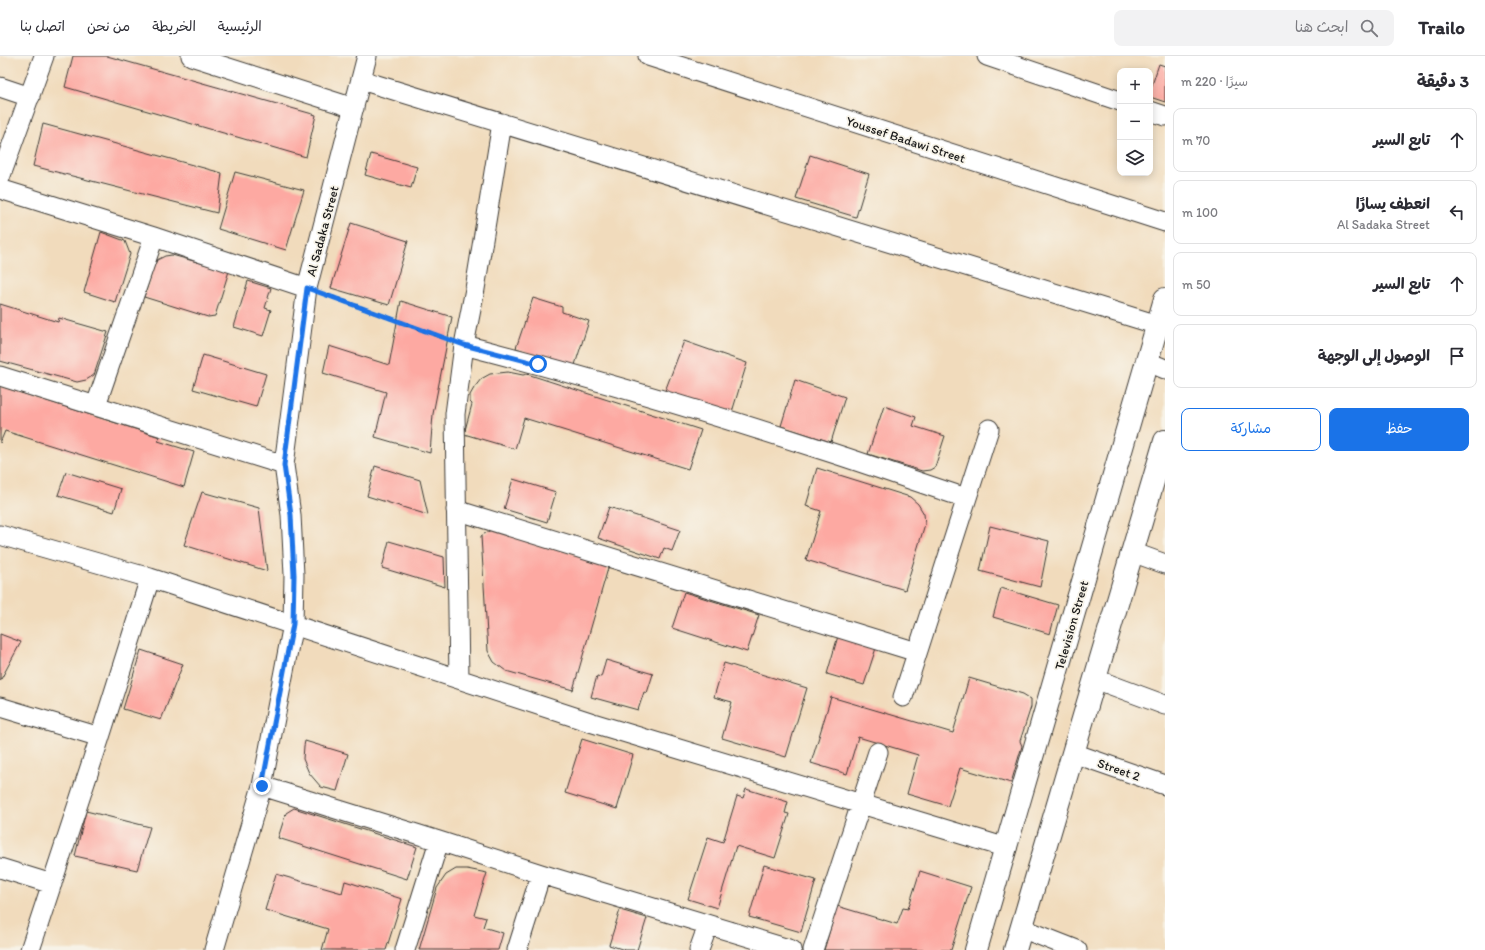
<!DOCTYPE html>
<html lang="ar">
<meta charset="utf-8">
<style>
body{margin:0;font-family:Itim,"Playpen Sans Arabic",sans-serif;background:#f2f2f3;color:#2b2b33;direction:rtl}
.controls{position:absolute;right:12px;top:12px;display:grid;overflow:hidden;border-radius:8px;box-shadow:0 2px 10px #0003}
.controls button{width:36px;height:36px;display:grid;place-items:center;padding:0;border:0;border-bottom:1px solid #e1e1e2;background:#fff;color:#2b2b33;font:20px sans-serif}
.stop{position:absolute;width:12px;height:12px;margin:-9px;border:3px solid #1a73e8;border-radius:50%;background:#fff}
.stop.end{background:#1a73e8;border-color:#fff;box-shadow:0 1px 4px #0008}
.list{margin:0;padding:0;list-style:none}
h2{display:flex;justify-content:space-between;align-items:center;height:52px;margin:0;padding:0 16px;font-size:17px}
h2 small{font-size:13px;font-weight:400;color:#7c7c81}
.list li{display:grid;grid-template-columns:26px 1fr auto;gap:12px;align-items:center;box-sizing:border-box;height:64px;margin:0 8px 8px;padding:0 8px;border:1px solid #e1e1e2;border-radius:8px}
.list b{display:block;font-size:15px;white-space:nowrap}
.list p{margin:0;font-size:13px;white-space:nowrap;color:#7c7c81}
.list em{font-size:13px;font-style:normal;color:#7c7c81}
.actions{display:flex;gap:8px;padding:12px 16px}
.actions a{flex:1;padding:9px 0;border:1px solid #1a73e8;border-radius:8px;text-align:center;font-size:14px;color:#1a73e8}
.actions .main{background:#1a73e8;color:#fff}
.icon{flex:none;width:22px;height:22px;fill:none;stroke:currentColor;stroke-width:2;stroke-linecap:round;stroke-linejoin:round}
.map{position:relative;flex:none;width:1165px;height:894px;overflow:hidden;direction:ltr}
header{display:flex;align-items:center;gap:24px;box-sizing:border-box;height:56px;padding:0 20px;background:#fff;border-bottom:1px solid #e1e1e2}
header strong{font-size:19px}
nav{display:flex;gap:22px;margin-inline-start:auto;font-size:14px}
.search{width:280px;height:36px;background:#f2f2f3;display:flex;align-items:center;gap:10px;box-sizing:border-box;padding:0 14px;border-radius:8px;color:#7c7c81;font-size:15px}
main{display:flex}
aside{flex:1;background:#fff}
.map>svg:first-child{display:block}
.building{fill:#fda9a2}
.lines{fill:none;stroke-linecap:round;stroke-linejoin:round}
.minor-casing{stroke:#3c3934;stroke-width:21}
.secondary-casing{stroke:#3c3934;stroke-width:24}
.path{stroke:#3c3934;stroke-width:2.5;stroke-dasharray:3 3;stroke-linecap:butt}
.minor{stroke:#fff;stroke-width:19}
.secondary{stroke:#fff;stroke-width:22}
.route{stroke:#1a73e8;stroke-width:5}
.labels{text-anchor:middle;stroke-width:3.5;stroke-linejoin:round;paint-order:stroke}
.street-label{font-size:13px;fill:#1c1c1c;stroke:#f7f3e8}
</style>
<header>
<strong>Trailo</strong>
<div class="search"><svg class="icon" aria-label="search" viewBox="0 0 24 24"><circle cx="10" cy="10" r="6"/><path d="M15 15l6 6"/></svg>ابحث هنا</div>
<nav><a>الرئيسية</a><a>الخريطة</a><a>من نحن</a><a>اتصل بنا</a></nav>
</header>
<main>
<aside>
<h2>3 دقيقة<small>سيرًا · 220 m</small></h2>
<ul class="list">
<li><svg class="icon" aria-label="ahead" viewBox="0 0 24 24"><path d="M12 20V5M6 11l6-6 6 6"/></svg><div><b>تابع السير</b></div><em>70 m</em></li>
<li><svg class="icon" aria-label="left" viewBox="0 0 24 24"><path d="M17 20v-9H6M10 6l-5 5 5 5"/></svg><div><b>انعطف يسارًا</b><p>Al Sadaka Street</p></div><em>100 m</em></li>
<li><svg class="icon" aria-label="ahead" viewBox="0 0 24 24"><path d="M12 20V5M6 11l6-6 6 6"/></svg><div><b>تابع السير</b></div><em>50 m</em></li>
<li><svg class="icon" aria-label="arrive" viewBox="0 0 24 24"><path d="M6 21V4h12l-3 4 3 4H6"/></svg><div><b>الوصول إلى الوجهة</b></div></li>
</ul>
<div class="actions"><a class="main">حفظ</a><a>مشاركة</a></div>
</aside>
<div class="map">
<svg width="1165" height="894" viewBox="0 0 1165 894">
<rect width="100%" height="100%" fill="#f7f3e8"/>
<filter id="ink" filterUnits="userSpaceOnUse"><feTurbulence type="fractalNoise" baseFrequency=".025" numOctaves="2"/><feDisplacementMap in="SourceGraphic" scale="8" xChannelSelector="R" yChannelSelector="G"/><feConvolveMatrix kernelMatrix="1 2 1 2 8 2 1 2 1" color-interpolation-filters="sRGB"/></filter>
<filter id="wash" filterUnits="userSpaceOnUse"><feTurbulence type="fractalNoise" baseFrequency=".012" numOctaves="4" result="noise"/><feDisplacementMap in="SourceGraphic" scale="16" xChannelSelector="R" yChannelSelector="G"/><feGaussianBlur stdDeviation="0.9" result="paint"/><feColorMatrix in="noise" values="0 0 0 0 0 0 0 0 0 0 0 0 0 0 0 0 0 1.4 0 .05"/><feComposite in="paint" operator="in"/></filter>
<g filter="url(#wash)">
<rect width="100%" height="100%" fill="#f1dbbc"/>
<g id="blocks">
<path class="building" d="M73 0H107L316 59 306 101 65 31Z
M1159 8 1165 10V46L1150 41V35Z
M43 68 222 117 217 157 33 110Z
M371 98 417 111 411 132 365 119Z
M810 99 869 118 856 161 796 143Z
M235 116 304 134 286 194 218 173Z
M351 167 408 185 389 249 331 232Z
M101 176 125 185 130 198 115 246 84 236Z
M172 199 229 215 215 260 208 261 144 241 151 219 150 218 157 204 165 200Z
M248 225 271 232 265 252 271 254 263 280 234 271Z
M533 242 562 251V256L589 265 574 312 516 292Z
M401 245 452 261 433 358 430 397 375 381 386 336 323 317 329 290 389 309Z
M0 248 58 266 59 262 108 276 94 319 86 324 77 326 0 305Z
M684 285 747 307 732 356 665 335Z
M203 299 266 318 256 351 193 333Z
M508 316 523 319 527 318 701 374 688 413 524 362 515 393 464 378 472 348 470 346V339L474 332 481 323 490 318Z
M795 324 845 341 831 386 781 370Z
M0 330 160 381 158 385 194 396 184 431 5 375 0 387Z
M884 350 916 361 913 370 945 380 935 411 930 414 922 415 868 398Z
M375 410 420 424 428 459 367 440Z
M817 412 910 441 918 448 924 458 925 468 905 534 806 504 821 455 806 450Z
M66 416 121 433 114 456 58 439Z
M513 423 556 436 547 466 504 453Z
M202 436 259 452 267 515 184 489Z
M609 451 680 474 672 495 664 492 660 503 598 482Z
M990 470 1049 485 1040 531 980 515Z
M496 473 609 509 573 634 506 615 494 606 488 595 481 480 489 475Z
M389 485 444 501 445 531 382 512Z
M1001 532 1058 549 1050 578 993 561Z
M684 536 759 559 747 596 672 572Z
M0 578 21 586 0 625Z
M838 580 876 592 864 629 827 618Z
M141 594 183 608 161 664 123 653Z
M606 604 653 618 647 637 644 636 638 654 591 641 597 620 601 621Z
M724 607 807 632 786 701 722 682 732 646 714 641Z
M969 622 1023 638 1031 643V651L1020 685 1022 690 1011 727 960 712 948 750 907 738 918 699 858 681 847 718 811 707 831 641 953 677Z
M582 683 633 699 617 753 565 737Z
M305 685 348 698 337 735 321 731 309 717 303 703 304 690Z
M746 733 788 746 785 757 789 758 775 802 736 790 717 852 688 843 708 781 723 786 737 740 743 742Z
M294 752 417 791 407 823 278 782 286 757Z
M86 755 150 771 137 814 75 800Z
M764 809 816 824 801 876 749 861Z
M456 813H467L487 817 474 859 486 862 483 871 503 877 498 894H419L437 832 446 819Z
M920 815 971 831 951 894H824L837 850 897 868 903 852 908 853Z
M276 818 342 837 345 825 402 843 386 894H322L328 873 265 854Z
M620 854 647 862 637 894H625L609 889Z"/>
</g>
</g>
<g filter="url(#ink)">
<use href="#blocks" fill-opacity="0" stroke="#3c3934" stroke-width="1"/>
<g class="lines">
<g class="minor-casing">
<path id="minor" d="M191 0 354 52
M648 0 1165 166
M987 0 1120 45
M361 24 1158 269
M0 31 30 41
M1150 55 1165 60
M0 122 44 0
M0 133 154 181 307 232
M464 289C585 320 706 356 826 395 873 410 920 427 966 442
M1148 306 1165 313
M0 320 284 409
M96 349 154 181
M456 454 917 596
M0 479 150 522 593 667 1007 792
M1132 496 1165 508
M459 623 455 358 464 289 475 233 502 67
M1095 623 1165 649
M903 641 989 373
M0 651 100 681
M1073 697 1165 729
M262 730 439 785 541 818 792 894
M0 812 52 828
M1021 872 1077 894
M30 894 100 681 150 522
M214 894 262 730 293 568 294 519 291 459 284 409 307 232 367 0
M405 894 439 785
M517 894 541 818
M699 894 708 869
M813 894 878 696"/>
</g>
<g class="secondary-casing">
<path id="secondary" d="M976 894 1165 243
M1015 894 1165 385"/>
</g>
<path class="path" d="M327 239 444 282"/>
<use href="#minor" class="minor"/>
<use href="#secondary" class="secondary"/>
</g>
</g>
<g class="lines" filter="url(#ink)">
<path class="route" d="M262 730 293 568 294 519 291 459 284 409 307 232 464 289 538 308"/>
</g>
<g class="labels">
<g class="street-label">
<text transform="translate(906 83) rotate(18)" y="5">Youssef Badawi Street</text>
<text transform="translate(322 175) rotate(-75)" y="5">Al Sadaka Street</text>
<text transform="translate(1071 569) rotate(-74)" y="5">Television Street</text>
<text transform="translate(1119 713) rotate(19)" y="5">Street 2</text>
</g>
</g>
</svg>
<div class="controls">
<button>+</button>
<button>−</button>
<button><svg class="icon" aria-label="layers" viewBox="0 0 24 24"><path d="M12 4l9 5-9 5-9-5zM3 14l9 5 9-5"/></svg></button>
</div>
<div class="stop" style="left:538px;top:308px"></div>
<div class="stop end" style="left:262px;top:730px"></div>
</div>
</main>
